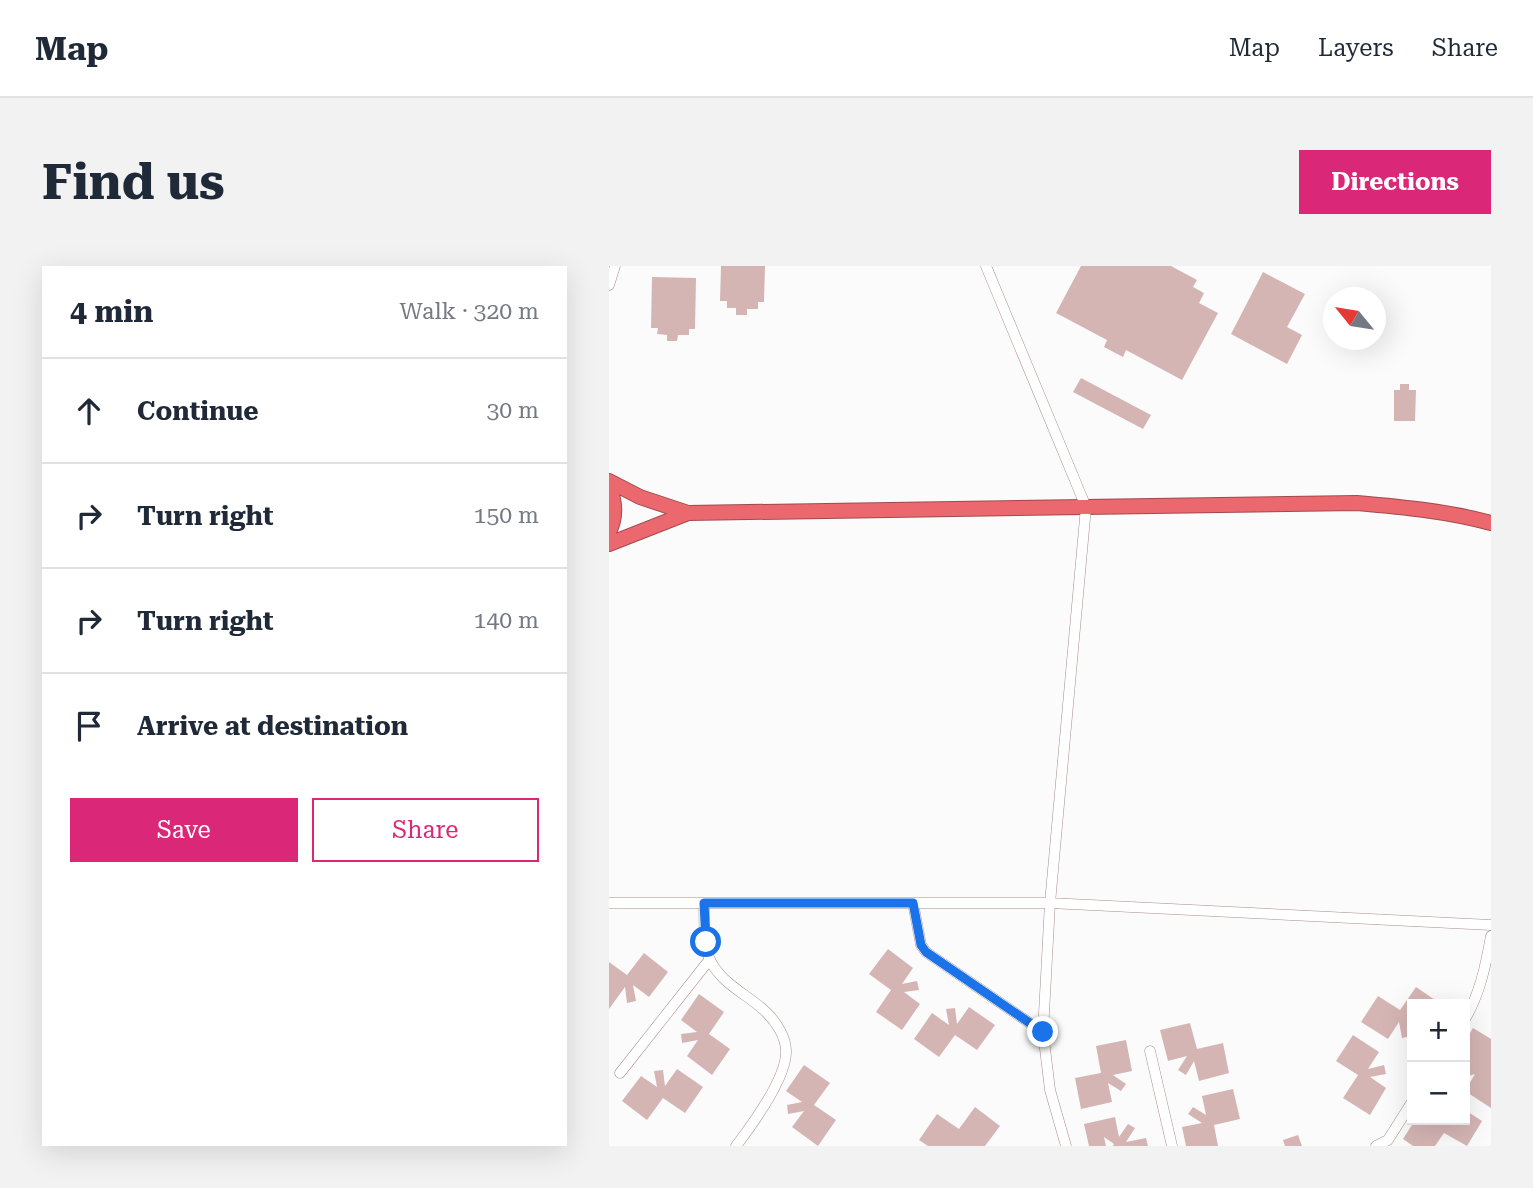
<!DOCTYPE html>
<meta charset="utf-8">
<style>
body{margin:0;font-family:"Roboto Serif",serif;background:#f2f2f3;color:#1f2937}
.controls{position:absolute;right:21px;bottom:21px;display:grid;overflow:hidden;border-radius:0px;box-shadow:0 7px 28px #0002}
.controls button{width:63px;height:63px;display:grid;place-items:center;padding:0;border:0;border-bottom:2px solid #e0e1e3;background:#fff;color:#1f2937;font:35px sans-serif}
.compass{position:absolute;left:714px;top:21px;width:63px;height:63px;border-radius:50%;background:#fff;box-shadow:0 7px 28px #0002;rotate:300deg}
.stop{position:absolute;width:21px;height:21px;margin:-16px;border:5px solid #1a73e8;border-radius:50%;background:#fff}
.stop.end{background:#1a73e8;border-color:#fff;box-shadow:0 2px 7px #0008}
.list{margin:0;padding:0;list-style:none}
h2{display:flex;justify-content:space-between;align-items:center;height:91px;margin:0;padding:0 28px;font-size:30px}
h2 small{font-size:23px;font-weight:400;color:#747a83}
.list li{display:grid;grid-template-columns:46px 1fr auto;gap:21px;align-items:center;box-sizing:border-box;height:105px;padding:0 28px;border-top:2px solid #e0e1e3}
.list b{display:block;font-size:26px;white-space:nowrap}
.list em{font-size:23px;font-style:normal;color:#747a83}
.actions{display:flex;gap:14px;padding:21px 28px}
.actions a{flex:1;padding:16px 0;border:2px solid #db2777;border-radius:0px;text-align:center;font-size:24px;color:#db2777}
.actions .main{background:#db2777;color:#fff}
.icon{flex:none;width:38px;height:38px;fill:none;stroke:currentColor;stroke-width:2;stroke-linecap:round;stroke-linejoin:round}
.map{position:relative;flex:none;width:882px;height:880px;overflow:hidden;border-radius:0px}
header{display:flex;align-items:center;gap:42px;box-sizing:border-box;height:98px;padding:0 35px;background:#fff;border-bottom:2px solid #e0e1e3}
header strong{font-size:33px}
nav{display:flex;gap:38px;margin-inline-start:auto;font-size:24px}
.intro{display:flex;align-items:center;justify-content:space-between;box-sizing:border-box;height:168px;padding:0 42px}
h1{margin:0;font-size:49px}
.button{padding:18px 32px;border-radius:0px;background:#db2777;color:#fff;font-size:24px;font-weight:700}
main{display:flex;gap:42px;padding:0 42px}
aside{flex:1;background:#fff;border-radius:0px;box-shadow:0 7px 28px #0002}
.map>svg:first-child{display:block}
.building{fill:#d4b5b4}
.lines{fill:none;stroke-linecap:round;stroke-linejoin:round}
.minor-casing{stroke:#a98c8b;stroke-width:11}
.highway-casing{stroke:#a2494d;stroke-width:16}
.minor{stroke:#fff;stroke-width:10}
.highway{stroke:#eb686e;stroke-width:14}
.route{stroke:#1a73e8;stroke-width:9}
</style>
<header>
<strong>Map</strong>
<nav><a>Map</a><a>Layers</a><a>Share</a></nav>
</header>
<div class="intro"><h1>Find us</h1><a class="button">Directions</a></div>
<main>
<aside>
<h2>4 min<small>Walk · 320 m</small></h2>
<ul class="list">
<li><svg class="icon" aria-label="ahead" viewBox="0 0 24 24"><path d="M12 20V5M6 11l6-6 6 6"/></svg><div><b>Continue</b></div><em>30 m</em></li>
<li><svg class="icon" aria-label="right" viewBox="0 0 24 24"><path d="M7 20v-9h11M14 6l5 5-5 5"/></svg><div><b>Turn right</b></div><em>150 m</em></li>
<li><svg class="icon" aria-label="right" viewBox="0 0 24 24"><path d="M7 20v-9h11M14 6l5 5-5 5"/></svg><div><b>Turn right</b></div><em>140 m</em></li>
<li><svg class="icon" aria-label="arrive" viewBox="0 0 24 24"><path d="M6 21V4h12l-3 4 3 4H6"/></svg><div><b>Arrive at destination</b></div></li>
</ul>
<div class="actions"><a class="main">Save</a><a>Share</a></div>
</aside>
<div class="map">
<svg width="882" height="880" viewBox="0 0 882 880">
<rect width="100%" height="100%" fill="#fbfbfb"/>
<path class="building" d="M112 0H156L155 36H149V43H138V49H127V42H118V35H111Z
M472 0H562L588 14 584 21 595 27 590 37 609 47 573 114 517 84 514 91 495 81 498 74 447 47Z
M654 6 696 28 678 61 693 69 678 98 622 68Z
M43 11 87 12 86 63H80V69H69L68 75H58V69L48 68 49 62H42Z
M472 112 542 149 534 163 464 126Z
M791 118H800V124H807L806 155H785V124H791Z
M279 683 304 702 293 718 308 715 310 724 295 726 311 738 293 764 267 746 282 724 260 708Z
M35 687 59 706 40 731 24 719 27 735 18 737 16 721 0 743V696L18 709Z
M807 721 832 738H803V754L798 750 802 770 793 772 790 756 779 773 752 756 769 730 791 744Z
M90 728 115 746 100 768 121 783 103 809 78 790 89 774 73 777 72 768 88 766 72 754Z
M360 741 386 759 368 784 346 769 330 791 305 773 323 747 340 759 337 743 346 742 348 758Z
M581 757 588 783 614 777 620 807 590 815 585 795 577 809 569 804 578 790 559 795 551 764Z
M864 762 882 773V842L856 825 866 808 856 811V776Z
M744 769 770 786 759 803 775 799 777 808 761 811 777 822 761 849 734 832 749 809 727 795Z
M517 774 523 805 504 809 517 818 512 825 499 817 503 836 472 843 466 812 492 807 487 780Z
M195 799 221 817 205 839 227 854 209 880 183 861 195 845 179 848 178 839 193 836 177 825Z
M68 803 94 821 76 847 54 832 38 854 13 835 32 810 48 821 45 805 54 804 56 820Z
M624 823 631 853 605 859 609 880H577L573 861 593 857 579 848 584 841 597 849 593 830Z
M366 841 391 860 376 880H319L310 874 328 848 350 863Z
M856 844 873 855 858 880 835 867 826 880H804L794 873 806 854H856Z
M506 851 510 871 519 858 526 862 517 876 537 872 539 880H504L505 878 495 871 497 880H480L475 858Z
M689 869 693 880H676L674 874Z"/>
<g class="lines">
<g class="minor-casing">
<path id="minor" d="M377 0 477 241 441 637 434 766 441 824 457 880
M0 19 6 0
M0 637H441L882 659
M95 637C96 656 93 680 102 696 115 720 140 729 158 747 167 756 177 771 177 785 178 812 143 859 127 880
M304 637 312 679 317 686 434 766
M856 753C871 728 877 698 882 670
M541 785 563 880
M11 807 101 693
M767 880 779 874 803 836"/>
</g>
<g class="highway-casing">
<path id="highway" d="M0 215 31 231 79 247 748 237C793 241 838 245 882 257
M0 222C7 236 7 252 0 266
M0 278 79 247"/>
</g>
<use href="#minor" class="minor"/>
<use href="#highway" class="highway"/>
</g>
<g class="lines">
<path class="route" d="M97 676 95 637H304L312 679 317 686 434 766"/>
</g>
</svg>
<div class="controls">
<button>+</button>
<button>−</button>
</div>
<svg class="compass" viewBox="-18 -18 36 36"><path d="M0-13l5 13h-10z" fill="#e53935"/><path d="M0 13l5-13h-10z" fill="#747a83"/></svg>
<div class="stop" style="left:97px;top:676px"></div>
<div class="stop end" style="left:434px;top:766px"></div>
</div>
</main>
